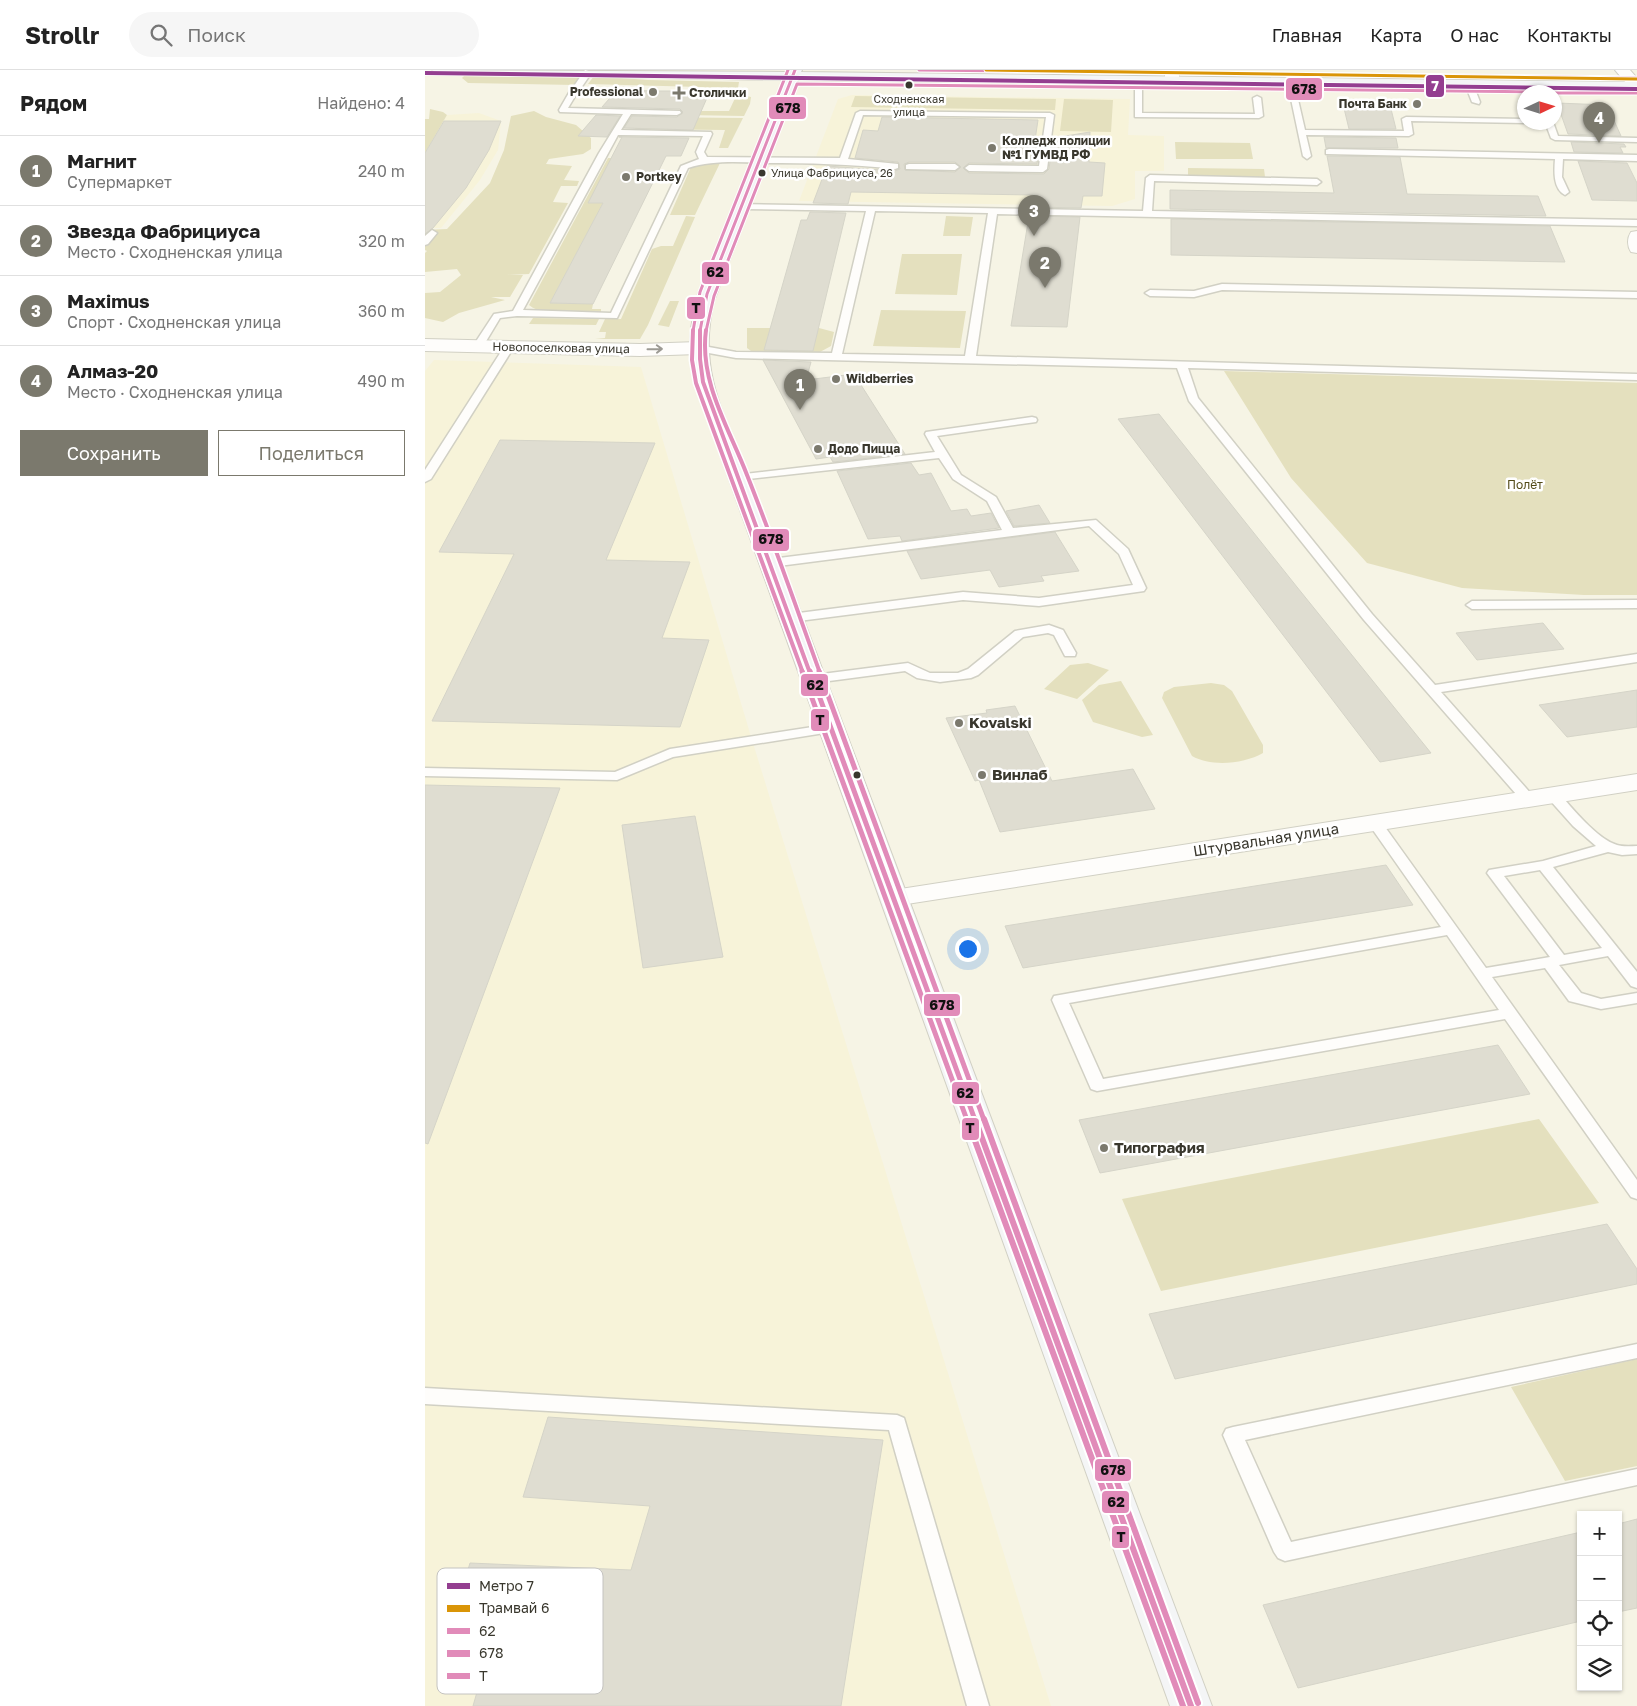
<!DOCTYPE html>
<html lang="ru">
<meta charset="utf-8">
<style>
body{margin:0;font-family:"Golos Text",sans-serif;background:#f6f6f6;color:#222}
.controls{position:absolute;right:15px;bottom:15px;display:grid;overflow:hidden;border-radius:0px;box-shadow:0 1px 4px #0004}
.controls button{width:45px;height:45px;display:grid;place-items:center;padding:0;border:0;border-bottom:1px solid #e0e0e0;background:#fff;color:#222;font:25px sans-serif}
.compass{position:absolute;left:1092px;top:15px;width:45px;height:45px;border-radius:50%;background:#fff;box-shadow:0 1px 4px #0004;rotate:86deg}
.you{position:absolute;left:542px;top:878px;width:18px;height:18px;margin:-12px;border:4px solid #fff;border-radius:50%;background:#1a73e8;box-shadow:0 0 0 8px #1a73e833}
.badge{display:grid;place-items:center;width:32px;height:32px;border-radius:50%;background:#7b796d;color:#fff;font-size:16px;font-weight:700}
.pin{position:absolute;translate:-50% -41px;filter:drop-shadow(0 1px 2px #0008)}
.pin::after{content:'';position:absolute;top:26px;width:18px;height:15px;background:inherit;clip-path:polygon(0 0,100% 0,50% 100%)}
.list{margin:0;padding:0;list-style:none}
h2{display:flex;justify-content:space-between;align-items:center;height:65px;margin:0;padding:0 20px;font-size:21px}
h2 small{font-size:16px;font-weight:400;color:#767676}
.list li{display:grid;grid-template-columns:32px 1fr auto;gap:15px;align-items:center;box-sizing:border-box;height:70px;padding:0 20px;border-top:1px solid #e0e0e0}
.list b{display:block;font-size:19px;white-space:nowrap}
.list p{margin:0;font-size:16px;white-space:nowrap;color:#767676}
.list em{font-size:16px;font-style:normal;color:#767676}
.actions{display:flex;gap:10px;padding:15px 20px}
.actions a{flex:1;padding:11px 0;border:1px solid #7b796d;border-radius:0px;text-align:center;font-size:18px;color:#7b796d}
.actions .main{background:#7b796d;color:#fff}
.icon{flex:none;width:28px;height:28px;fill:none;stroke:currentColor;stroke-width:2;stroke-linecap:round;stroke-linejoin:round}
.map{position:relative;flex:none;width:1212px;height:1636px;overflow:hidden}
header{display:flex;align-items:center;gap:30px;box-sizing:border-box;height:70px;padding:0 25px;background:#fff;border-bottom:1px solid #e0e0e0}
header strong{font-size:24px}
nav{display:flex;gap:28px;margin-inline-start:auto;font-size:18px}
.search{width:350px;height:45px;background:#f6f6f6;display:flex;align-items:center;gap:12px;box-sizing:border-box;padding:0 18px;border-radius:28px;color:#767676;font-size:19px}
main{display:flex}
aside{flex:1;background:#fff}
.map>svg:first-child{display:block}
.built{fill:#f7f3d9}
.green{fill:#e4e0be}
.building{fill:#dfddd1;stroke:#d5d4c8;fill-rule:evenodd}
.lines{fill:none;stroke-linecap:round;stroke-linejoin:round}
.lane-casing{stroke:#d1d0c4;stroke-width:3}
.street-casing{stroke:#d1d0c4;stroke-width:2}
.secondary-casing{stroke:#d1d0c4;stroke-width:2}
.lane{fill:#fefdfb;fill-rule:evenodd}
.street{fill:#fefdfb;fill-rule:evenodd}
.secondary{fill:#f4f5f6;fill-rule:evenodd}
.bus-1-far3-casing{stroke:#fff;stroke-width:5}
.bus-1-far2-casing{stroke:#fff;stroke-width:7}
.bus-1-far1-casing{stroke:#fff;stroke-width:9}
.bus-1-casing{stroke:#fff;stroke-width:10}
.bus-2-far3-casing{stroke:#fff;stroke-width:5}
.bus-2-far2-casing{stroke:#fff;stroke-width:7}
.bus-2-far1-casing{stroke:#fff;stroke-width:9}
.bus-2-casing{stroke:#fff;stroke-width:10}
.bus-3-far3-casing{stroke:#fff;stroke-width:5}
.bus-3-far2-casing{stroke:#fff;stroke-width:7}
.bus-3-far1-casing{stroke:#fff;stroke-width:9}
.bus-3-casing{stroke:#fff;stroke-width:10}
.bus-1-far3{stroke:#e18bb9;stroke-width:3}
.bus-1-far2{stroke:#e18bb9;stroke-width:4}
.bus-1-far1{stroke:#e18bb9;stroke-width:5}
.bus-1{stroke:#e18bb9;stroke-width:6}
.bus-2-far3{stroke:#e18bb9;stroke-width:3}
.bus-2-far2{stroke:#e18bb9;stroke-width:4}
.bus-2-far1{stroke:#e18bb9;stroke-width:5}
.bus-2{stroke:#e18bb9;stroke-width:6}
.bus-3-far3{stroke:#e18bb9;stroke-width:3}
.bus-3-far2{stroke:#e18bb9;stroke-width:4}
.bus-3-far1{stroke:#e18bb9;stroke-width:5}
.bus-3{stroke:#e18bb9;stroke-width:6}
.tram-1-casing{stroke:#fff;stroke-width:5}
.tram-1{stroke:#da9507;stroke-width:3}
.metro-1-casing{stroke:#fff;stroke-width:5.5}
.metro-1{stroke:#943e90;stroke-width:4}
.oneway{stroke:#9c9a94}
.bus-dot{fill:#39372d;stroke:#fff;stroke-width:2}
.poi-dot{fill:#7b796d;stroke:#fff;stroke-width:2}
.labels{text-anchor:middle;stroke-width:5;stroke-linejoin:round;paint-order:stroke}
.far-bus-label{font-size:11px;fill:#39372d;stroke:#fff}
.far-poi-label{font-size:12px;font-weight:bold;fill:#39372d;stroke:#fff;text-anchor:start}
.far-street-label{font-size:12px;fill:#39372d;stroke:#fff}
.far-park-label{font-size:12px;fill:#524a17;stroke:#fff}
.poi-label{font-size:15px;font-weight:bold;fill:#39372d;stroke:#fff;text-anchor:start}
.street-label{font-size:15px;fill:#39372d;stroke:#fff}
.key{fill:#fff;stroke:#c4c3c0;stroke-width:1}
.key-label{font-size:14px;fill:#39372d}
.line-badge{stroke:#fff;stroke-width:2}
.badge-label{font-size:14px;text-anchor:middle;font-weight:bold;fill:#fff}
.pale-badge-label{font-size:14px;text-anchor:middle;font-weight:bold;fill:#111}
</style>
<header>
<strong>Strollr</strong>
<div class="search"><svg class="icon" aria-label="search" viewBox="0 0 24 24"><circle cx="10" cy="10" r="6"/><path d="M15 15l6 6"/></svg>Поиск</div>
<nav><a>Главная</a><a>Карта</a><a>О нас</a><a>Контакты</a></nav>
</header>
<main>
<aside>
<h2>Рядом<small>Найдено: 4</small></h2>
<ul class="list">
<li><span class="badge">1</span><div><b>Магнит</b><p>Супермаркет</p></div><em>240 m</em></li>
<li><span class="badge">2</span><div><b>Звезда Фабрициуса</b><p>Место · Сходненская улица</p></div><em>320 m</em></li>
<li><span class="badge">3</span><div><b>Maximus</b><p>Спорт · Сходненская улица</p></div><em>360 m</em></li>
<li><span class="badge">4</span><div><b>Алмаз-20</b><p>Место · Сходненская улица</p></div><em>490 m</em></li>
</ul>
<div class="actions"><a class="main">Сохранить</a><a>Поделиться</a></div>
</aside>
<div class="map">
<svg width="1212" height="1636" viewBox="0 0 1212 1636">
<rect width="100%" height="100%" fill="#f6f4e5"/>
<path class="built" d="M427 25 705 29 703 65 739 66V101H710V129L687 136 374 131 413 29Z
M54 43 76 51 73 80 55 110 16 158H0L8 71 22 45Z
M9 290 216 297 327 670 626 1636H0V301Z"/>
<path class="green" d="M39 6 155 7 150 15 43 13 37 8Z
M169 6 223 10 314 12 313 18 163 14Z
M312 24 326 27 325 34 319 46 260 45 263 41H304Z
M430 26 631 29 630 40 426 37Z
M639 29 688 30 686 62 635 61Z
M5 39 18 42 22 45 0 83V49H4Z
M109 41 121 47 151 55 166 68V79L158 84 124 89 121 94 147 96 139 110 154 111 152 116H136L128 132 143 133 104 204 82 205H98L85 227H66L80 230 34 243 18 252 0 248V223L15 222 36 205 32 199 0 202V183L2 181 0 180V160L22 159 65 113 79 80 86 46Z
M217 47 318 48 303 78H294L300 60 211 59 205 56Z
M750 72 825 73 828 89H751Z
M183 88H202L125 233 168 234 167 239H176V243C158 243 117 247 104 235Z
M283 93H295L270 145H245L266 97Z
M763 98 839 99 840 107 763 106Z
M261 146 270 147 223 255 215 269H170L180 268 181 262H174L180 249H196L227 179 236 176H248Z
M521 146 548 147 545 166H518Z
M477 184H537L532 225 470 224Z
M245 231H254L244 257 233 255Z
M456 240 541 241 535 278 448 276Z
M108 248 174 249 171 255 104 254Z
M322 258H394L409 262 406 276 395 282 326 281 322 278Z
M799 301 1212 313V525H1159L1037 518 942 493 866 408Z
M663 593 684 600 652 629 619 619 645 595Z
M696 611 728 665 717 667 668 652 657 630 674 615Z
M786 613 799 615 807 621 838 675V683C819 694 786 697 767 686L737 628 739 622 749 617Z
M1114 1049 1174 1133 736 1221 697 1129Z
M1212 1289V1396L1140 1411 1086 1317Z"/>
<path class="building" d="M192 20 231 21H285L268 60 199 58 207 46 252 47 258 42 255 39 177 37Z
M917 30 964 31 971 59H924Z
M1132 33 1182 35 1196 66 1143 64Z
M171 45 195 46 182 67 153 66Z
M457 47 613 50 610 70H616L612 94 544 93 538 98 544 103 619 104 624 99 628 68 665 62 664 92 680 93 677 126H658L656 138 606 137 608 125 426 122 423 134 388 133 402 96 470 101 475 99 473 92 430 88 438 60 453 61ZM484 92H530L536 97 530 102 480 100 479 94Z
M19 51H76L64 80 41 118 8 158 0 164V83Z
M194 67 264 68 256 86H241L168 234 125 233 178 133H163L197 67Z
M899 67 971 68 973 78H901Z
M1146 72 1199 74 1201 77H1195L1198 83 1149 82Z
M902 86 975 87 982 124 1113 126 1121 146 745 139V120L909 123Z
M1153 91 1202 93 1212 113V131L1167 130Z
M385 142 421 143 388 281 339 280 376 150H382Z
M604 146 655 147 642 257 586 256Z
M746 149 1125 156 1140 192 746 185Z
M338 290 386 292 381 310 429 304 480 384 408 392 405 387 391 389Z
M734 344 872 517 1006 683 955 692 693 349Z
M75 370 230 373 181 490 265 492 237 568 284 570 255 657 7 651 89 484 14 482Z
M486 393 494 405 506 403 526 441 542 439 546 446 566 443 574 458 477 471 475 466 443 469 412 401Z
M614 435 625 453 589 456 581 441Z
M630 462 654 501 616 506 619 511 574 517 565 500 496 509 482 481Z
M1118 553 1139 579 1052 590 1031 563Z
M1212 620V657L1142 667 1114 635Z
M590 636 627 711 708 699 730 739 575 762 554 710 550 711 521 648 562 643 561 640Z
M0 715 135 718 3 1074 0 1073Z
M270 746 298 887 218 898 197 755Z
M961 795 988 835 598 898 580 856Z
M1073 975 1105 1024 675 1103 654 1050Z
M1182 1154 1212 1199V1214L750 1309 724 1244Z
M123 1347 458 1370 416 1636H48L70 1559 26 1556 45 1493 206 1500 225 1436 98 1427Z
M1212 1449V1538L1193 1542V1454Z
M1156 1462V1551L873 1618 838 1535Z"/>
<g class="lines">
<g class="lane-casing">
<path id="lane" d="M160 0 167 2 156 18H150L149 16Z
M710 8 717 10V43L830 44 828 28 832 26 836 28 838 46 834 48 710 47Z
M862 10 869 12 880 60 979 61 977 49 981 47 1100 49V52H1103L1100 53 986 51 988 64 984 66 881 65 886 86 882 89 878 86Z
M1041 12 1048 14 1055 32 1054 34 1047 32 1040 14Z
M145 21 152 23 143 38 255 41 256 43 252 45 206 44 196 60 286 62 287 64 279 82 282 87 415 88 431 43 435 41 625 43 629 45 622 99 618 102 544 101 540 98 544 95 614 96 621 47 438 45 423 89 473 94V98L470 99C426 94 383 93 340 93 314 92 288 90 263 98L192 248 92 246 75 248 57 278H49L48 276 69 244 88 241 174 83 198 44 135 42 134 40ZM193 65 278 66 271 82 274 89 256 96 186 243 98 240Z
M1120 52H1128L1133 66 1212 68V72L1130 70 1126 68Z
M904 79 1212 85V91L1138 89 1137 107 1144 122 1140 125C1128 119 1129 101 1130 89L901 84V80Z
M484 94H530L534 97 530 100 481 99V95Z
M725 105 892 109 896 112 892 115 729 111 727 141 1212 150V156L572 144 551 286 1212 304V310L763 298 773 328 947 544 1010 615 1212 584V592L1016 622 1108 726 1110 729 1108 732H1098L939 550 764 331 752 298 311 288 273 281 268 278 273 275 311 282 407 283 441 141 316 139 313 138V134L718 141 721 108ZM450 141 563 143 540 286 417 284Z
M7 160 12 163 3 174 0 175V166Z
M797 214 1212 222V228L797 220 769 227 725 226 720 223 725 220 769 221Z
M84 274 89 277 6 409 0 412V400L79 277Z
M607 347 611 348 612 350 611 352 512 366 536 405 571 427 588 458 671 450 703 479 721 518 719 521 614 536 538 530 366 552 362 551 360 548 366 544 538 522 614 528 708 515 694 484 664 456 346 497 340 493 346 489 577 460 562 431 528 409 514 388 315 410 309 407 311 405 510 382 500 364 501 362Z
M1212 530V538L1047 539 1041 535 1047 531Z
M624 555 638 560 651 583 650 586H640L629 565 623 563 598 567 553 605 546 608 515 612 492 608 480 601 389 613 382 609 389 605 483 593 505 603H533L543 599 590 561Z
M407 654 414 658 412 661 248 687 192 710 0 706V698L190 702 245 679Z
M1128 721 1133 722C1147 738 1172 769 1192 775 1198 777 1206 776 1212 776V784L1197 785 1183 782 1128 797 1212 902V918L1206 916 1183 886 1134 895 1156 923 1176 929 1212 923V933L1176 939 1144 931 1120 898 1067 907 1212 1110V1129L1206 1127 1080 949 672 1021 666 1019 627 930 629 926 1016 857 943 753 945 750H955L1061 898 1125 887 1062 803 1064 800 1118 791 1171 776 1148 756 1123 728 1121 725 1123 722ZM1115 800 1177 878 1139 885 1079 806ZM1022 865 1074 940 678 1009 644 933Z
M1212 1274V1288L820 1370 866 1472 1212 1399V1415L860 1491 853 1488 849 1482 798 1365 801 1359 808 1357Z
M0 1318 472 1345 479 1348 564 1636H542L464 1360 0 1334Z"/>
</g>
<g class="street-casing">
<path id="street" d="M740 0H754V10L752 13H742L740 10Z
M1190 0H1205L1212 8V21L1207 20Z
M1212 161V183L1206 182C1202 176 1202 168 1206 162Z
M0 269 215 274 273 272 280 274 282 278 280 282 273 284 215 286 0 281Z
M1212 704V720L469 836 459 834 455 828 459 822 469 820Z"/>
</g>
<g class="secondary-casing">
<path id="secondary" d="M7 0 362 2 363 0H377L376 2 1212 12V20L373 10 289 231C272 300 299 345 325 407L787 1636H745L269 312C262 280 265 254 273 224L359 10 14 4Z"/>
</g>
<use href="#lane" class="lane"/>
<use href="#street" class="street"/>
<use href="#secondary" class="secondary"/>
<g class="bus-1-far3-casing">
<path id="bus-1-far3" d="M275 261 282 224 370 0"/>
</g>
<g class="bus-1-far2-casing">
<path id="bus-1-far2" d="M275 260V289L278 312 385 603"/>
</g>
<g class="bus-1-far1-casing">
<path id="bus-1-far1" d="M385 601 550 1050"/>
</g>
<g class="bus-1-casing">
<path id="bus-1" d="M550 1049 766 1636"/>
</g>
<g class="bus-2-far3-casing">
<path id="bus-2-far3" d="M1130 23H1212
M281 261 289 226 372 14 1127 22"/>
</g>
<g class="bus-2-far2-casing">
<path id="bus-2-far2" d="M281 260C274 312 304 358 322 405 348 470 371 537 395 603"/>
</g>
<g class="bus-2-far1-casing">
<path id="bus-2-far1" d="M394 601 559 1050"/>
</g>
<g class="bus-2-casing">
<path id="bus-2" d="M559 1049 773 1633"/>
</g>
<g class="bus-3-far3-casing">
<path id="bus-3-far3" d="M494 0 1212 8
M268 261 275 222 363 0"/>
</g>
<g class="bus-3-far2-casing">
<path id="bus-3-far2" d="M268 260 267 290 271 313 378 603"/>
</g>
<g class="bus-3-far1-casing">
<path id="bus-3-far1" d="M377 601 542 1050"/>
</g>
<g class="bus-3-casing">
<path id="bus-3" d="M542 1049 758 1636"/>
</g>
<use href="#bus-1-far3" class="bus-1-far3"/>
<use href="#bus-1-far2" class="bus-1-far2"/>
<use href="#bus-1-far1" class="bus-1-far1"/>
<use href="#bus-1" class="bus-1"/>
<use href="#bus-2-far3" class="bus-2-far3"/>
<use href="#bus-2-far2" class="bus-2-far2"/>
<use href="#bus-2-far1" class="bus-2-far1"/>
<use href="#bus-2" class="bus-2"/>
<use href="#bus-3-far3" class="bus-3-far3"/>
<use href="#bus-3-far2" class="bus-3-far2"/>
<use href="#bus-3-far1" class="bus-3-far1"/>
<use href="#bus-3" class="bus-3"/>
<g class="tram-1-casing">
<path id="tram-1" d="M561 0 1212 9"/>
</g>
<use href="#tram-1" class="tram-1"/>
<g class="metro-1-casing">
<path id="metro-1" d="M0 3 1212 19"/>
</g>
<use href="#metro-1" class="metro-1"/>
</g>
<defs><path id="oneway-shaft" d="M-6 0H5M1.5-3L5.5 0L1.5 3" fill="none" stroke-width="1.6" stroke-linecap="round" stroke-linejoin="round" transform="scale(1.25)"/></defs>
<use class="oneway" href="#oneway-shaft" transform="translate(230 279) rotate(-1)"/>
<g class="bus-dot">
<circle cx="484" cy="15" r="4.5"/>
<circle cx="337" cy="103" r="4.5"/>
<circle cx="432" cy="705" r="4.5"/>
</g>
<g class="poi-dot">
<circle cx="228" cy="22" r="5"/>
<path d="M251.5 15.5h5v5h5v5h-5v5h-5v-5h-5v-5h5z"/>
<circle cx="992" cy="34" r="5"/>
<circle cx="567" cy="78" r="5"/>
<circle cx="201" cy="107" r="5"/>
<circle cx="411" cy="309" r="5"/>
<circle cx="393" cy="379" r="5"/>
<circle cx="534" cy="653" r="5"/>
<circle cx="557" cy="705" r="5"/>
<circle cx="679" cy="1078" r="5"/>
</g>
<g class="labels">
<g class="far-bus-label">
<text x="484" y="33">Сходненская<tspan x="484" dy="13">улица</tspan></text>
<text x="346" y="107" text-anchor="start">Улица Фабрициуса, 26</text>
</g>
<g class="far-poi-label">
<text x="218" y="26" text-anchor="end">Professional</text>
<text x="264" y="27">Столички</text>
<text x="982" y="38" text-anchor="end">Почта Банк</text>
<text x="577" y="75">Колледж полиции<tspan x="577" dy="14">№1 ГУМВД РФ</tspan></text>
<text x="211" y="111">Portkey</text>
<text x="421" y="313">Wildberries</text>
<text x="403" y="383">Додо Пицца</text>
</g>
<g class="far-street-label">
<text transform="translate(136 278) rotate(1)" y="4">Новопоселковая улица</text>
</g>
<g class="far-park-label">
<text x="1100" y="419">Полёт</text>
</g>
<g class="poi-label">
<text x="544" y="658">Kovalski</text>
<text x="567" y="710">Винлаб</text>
<text x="689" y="1083">Типография</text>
</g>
<g class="street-label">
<text transform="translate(841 770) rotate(-9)" y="5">Штурвальная улица</text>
</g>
</g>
<rect x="12" y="1498" width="166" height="126" rx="8" class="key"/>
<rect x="22" y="1513" width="23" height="6" fill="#943e90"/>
<rect x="22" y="1535" width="23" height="7" fill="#da9507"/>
<rect x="22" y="1558" width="23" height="6" fill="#e18bb9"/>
<rect x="22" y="1580" width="23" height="7" fill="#e18bb9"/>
<rect x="22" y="1603" width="23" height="6" fill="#e18bb9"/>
<g class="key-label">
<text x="54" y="1521">Метро 7</text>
<text x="54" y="1543">Трамвай 6</text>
<text x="54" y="1566">62</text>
<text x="54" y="1588">678</text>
<text x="54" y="1611">Т</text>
</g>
<g class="line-badge">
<rect x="1000" y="4" width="20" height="24" rx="5" fill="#943e90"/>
<rect x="860" y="7" width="38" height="24" rx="5" fill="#e18bb9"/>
<rect x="343" y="26" width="39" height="24" rx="5" fill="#e18bb9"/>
<rect x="276" y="191" width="29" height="24" rx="5" fill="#e18bb9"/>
<rect x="261" y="226" width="20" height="24" rx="5" fill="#e18bb9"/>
<rect x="327" y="458" width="38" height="24" rx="5" fill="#e18bb9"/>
<rect x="375" y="603" width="29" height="24" rx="5" fill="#e18bb9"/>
<rect x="385" y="638" width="20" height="24" rx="5" fill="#e18bb9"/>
<rect x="498" y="923" width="38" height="24" rx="5" fill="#e18bb9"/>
<rect x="526" y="1011" width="29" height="24" rx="5" fill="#e18bb9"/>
<rect x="536" y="1047" width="19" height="24" rx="5" fill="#e18bb9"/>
<rect x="669" y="1388" width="38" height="24" rx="5" fill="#e18bb9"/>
<rect x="676" y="1420" width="29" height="24" rx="5" fill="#e18bb9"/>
<rect x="686" y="1455" width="19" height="24" rx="5" fill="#e18bb9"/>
</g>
<g class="badge-label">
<text x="1010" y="21">7</text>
</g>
<g class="pale-badge-label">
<text x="879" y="24">678</text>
<text x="363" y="43">678</text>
<text x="290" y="207">62</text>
<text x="271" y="243">Т</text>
<text x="346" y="474">678</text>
<text x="390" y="620">62</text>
<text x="395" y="655">Т</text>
<text x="517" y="940">678</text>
<text x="540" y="1028">62</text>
<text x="545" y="1063">Т</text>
<text x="688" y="1405">678</text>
<text x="691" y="1437">62</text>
<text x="696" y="1472">Т</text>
</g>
</svg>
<div class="controls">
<button>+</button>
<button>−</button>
<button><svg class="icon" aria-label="locate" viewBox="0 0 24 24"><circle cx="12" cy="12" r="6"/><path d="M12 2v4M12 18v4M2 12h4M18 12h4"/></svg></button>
<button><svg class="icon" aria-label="layers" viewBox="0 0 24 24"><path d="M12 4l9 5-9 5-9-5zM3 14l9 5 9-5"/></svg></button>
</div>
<svg class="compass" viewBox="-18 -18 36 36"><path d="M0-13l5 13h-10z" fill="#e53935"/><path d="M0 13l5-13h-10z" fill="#767676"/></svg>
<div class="you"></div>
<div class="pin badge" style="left:375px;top:340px">1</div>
<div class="pin badge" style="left:620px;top:218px">2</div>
<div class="pin badge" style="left:609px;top:166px">3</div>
<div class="pin badge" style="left:1174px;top:73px">4</div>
</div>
</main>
